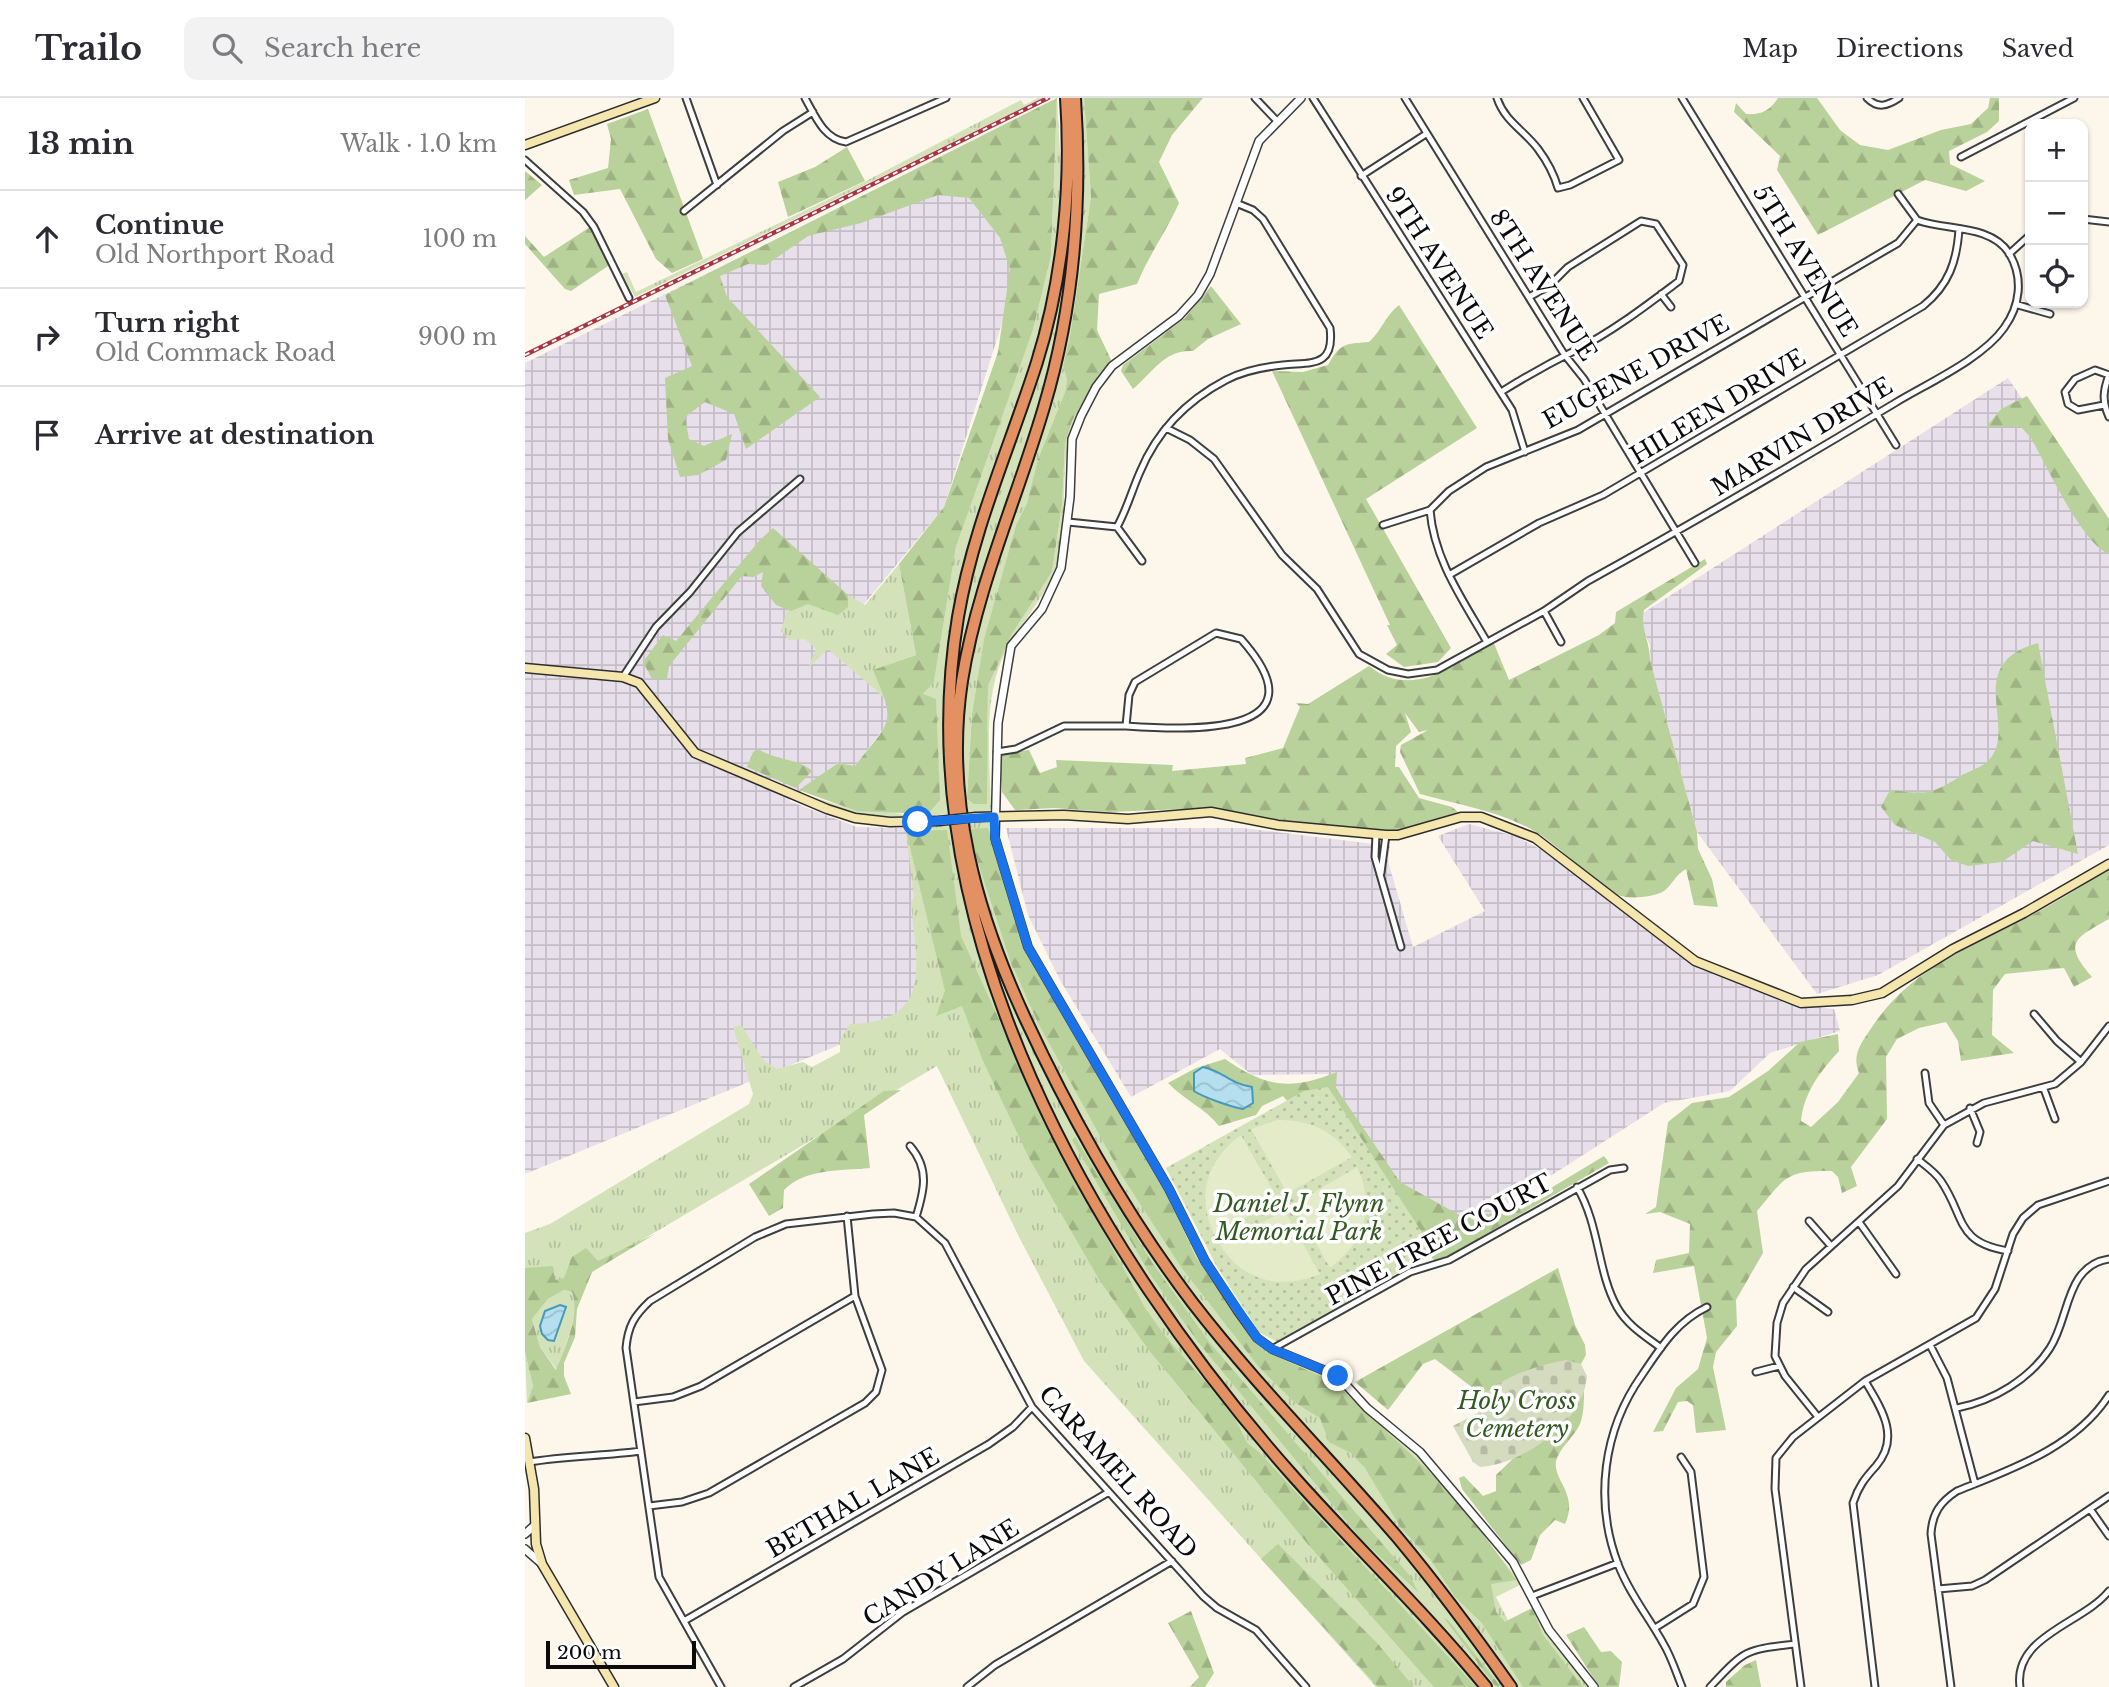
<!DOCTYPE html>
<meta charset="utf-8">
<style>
body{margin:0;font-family:"Libre Baskerville",serif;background:#f2f2f3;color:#2b2b33}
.controls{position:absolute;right:21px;top:21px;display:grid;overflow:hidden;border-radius:14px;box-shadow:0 2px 5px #0004}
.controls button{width:63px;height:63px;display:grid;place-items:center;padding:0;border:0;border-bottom:2px solid #e1e1e2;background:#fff;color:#2b2b33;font:35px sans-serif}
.scale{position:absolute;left:21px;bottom:18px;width:150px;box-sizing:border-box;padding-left:7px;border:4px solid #0b0b0b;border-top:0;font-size:19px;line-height:24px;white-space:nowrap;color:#0b0b0b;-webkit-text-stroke:5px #fff;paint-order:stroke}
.stop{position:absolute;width:21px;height:21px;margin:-16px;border:5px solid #1a73e8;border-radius:50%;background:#fff}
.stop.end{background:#1a73e8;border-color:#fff;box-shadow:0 2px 7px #0008}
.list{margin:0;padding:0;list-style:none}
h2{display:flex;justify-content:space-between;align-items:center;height:91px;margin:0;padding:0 28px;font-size:30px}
h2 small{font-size:23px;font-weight:400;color:#7c7c81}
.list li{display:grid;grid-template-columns:46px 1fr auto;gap:21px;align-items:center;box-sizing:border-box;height:98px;padding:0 28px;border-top:2px solid #e1e1e2}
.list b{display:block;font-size:26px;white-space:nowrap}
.list p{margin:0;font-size:23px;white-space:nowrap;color:#7c7c81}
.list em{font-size:23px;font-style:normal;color:#7c7c81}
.icon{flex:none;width:38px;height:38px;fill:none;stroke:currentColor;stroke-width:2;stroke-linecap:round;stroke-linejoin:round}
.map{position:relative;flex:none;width:1584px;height:1589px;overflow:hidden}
header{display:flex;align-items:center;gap:42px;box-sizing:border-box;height:98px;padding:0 35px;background:#fff;border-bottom:2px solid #e1e1e2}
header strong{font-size:33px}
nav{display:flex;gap:38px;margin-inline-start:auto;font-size:24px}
.search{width:490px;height:63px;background:#f2f2f3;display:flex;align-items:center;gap:18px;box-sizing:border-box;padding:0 24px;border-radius:14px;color:#7c7c81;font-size:26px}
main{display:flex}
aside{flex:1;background:#fff}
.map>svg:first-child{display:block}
.industrial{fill:url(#industrial-grid)}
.grass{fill:url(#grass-tufts)}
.forest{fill:url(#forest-firs);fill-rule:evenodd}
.cemetery{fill:url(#cemetery-stones)}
.park{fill:url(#park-dots)}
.pitch{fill:#e3ebc9}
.water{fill:url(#water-waves);stroke:#4599bc;stroke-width:2}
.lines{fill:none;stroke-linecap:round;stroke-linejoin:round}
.minor-casing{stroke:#3e3e3e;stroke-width:9}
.tertiary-casing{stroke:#3e3e3e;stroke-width:10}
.secondary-casing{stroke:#2d2d2d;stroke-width:11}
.motorway-casing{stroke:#1c1c1c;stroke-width:14}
.minor{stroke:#fff;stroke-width:5}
.tertiary{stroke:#fff;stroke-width:7}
.secondary{stroke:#f5e6ad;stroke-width:8}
.motorway{stroke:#e39062;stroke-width:10}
.rail-casing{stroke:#aa3446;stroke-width:4.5}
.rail{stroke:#fff;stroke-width:2;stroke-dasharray:5;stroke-linecap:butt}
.secondary-bridge-casing{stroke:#2d2d2d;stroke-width:11;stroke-linecap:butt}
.secondary-bridge{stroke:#f5e6ad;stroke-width:8}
.route{stroke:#1a73e8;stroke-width:9}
.labels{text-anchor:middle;stroke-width:7;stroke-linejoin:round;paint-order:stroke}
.street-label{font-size:24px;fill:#0b0b0b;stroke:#fff}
.park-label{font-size:24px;font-style:italic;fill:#345a23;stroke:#fff}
</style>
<header>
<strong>Trailo</strong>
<div class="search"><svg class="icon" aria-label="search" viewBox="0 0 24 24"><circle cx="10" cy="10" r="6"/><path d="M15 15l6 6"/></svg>Search here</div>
<nav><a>Map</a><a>Directions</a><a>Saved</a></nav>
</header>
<main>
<aside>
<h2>13 min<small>Walk · 1.0 km</small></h2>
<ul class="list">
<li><svg class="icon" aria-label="ahead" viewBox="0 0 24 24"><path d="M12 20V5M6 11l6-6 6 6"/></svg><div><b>Continue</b><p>Old Northport Road</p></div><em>100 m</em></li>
<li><svg class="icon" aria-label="right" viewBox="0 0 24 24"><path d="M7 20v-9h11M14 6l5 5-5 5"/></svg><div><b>Turn right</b><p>Old Commack Road</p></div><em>900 m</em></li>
<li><svg class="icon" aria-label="arrive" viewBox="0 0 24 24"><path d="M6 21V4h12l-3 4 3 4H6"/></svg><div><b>Arrive at destination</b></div></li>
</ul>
</aside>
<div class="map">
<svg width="1584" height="1589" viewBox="0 0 1584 1589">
<defs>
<pattern id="industrial-grid" width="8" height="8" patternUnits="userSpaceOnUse" patternTransform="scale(1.75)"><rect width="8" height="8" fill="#e7dfe9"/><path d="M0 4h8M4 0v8" fill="none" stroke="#c5bec6"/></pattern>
<pattern id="grass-tufts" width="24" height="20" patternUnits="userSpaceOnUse" patternTransform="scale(1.75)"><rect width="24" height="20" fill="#d3e2b9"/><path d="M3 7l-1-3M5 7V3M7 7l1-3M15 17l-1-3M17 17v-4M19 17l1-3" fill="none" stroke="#b4c19e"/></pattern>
<pattern id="forest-firs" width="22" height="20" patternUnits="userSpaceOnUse" patternTransform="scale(1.75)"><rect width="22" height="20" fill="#b9d19a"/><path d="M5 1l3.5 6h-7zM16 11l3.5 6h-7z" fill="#9eb283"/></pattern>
<pattern id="cemetery-stones" width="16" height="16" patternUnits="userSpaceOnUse" patternTransform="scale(1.75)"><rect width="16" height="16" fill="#d5dbbf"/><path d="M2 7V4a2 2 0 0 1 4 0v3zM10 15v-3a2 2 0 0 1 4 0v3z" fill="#b6bba3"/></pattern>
<pattern id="park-dots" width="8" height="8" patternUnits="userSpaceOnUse" patternTransform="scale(1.75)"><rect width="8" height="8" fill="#d3e2b9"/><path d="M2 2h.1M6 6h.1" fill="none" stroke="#b4c19e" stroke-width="1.8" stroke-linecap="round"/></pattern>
<pattern id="water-waves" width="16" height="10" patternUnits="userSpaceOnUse" patternTransform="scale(1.75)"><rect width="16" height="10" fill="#b5dfee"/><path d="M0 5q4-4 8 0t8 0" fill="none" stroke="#9abecb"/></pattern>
</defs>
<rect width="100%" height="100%" fill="#fdf7eb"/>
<path class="industrial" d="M413 96 444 100 475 140 494 171 419 409 303 550 360 600 365 611 362 626 330 668 312 665 264 703 332 729 385 730 431 899 0 1076V265L297 119Z
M1483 280 1584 430V747L1353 877 1292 896 1172 734 1125 562V548L1116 525 1118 515Z
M944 726 990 738 1017 752 1167 865 1260 905 1309 911 1315 933 1245 955 1205 993 1139 1005 909 1153 802 976 727 977 695 951 606 999 535 882 503 817 481 730H718L865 748 863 763 888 849 960 813 913 738Z"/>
<path class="grass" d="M513 0H518L110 199 97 176 102 174 111 194 339 84 496 2 499 7Z
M532 0 536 74 531 167 519 224 428 524 421 592 422 716 379 721 318 714 273 694 331 713H361L381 717 414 680 411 645 398 596 409 584 431 449 508 232 526 158Z
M556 0H559L566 99 545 238 538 268 542 282 540 294 513 361 502 405 491 427 459 542 447 615 442 701 463 632V588L487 536 527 474 537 407 540 346 547 323 564 294C556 311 546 329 543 348 535 388 544 432 531 470 519 501 496 524 481 553 457 598 465 661 466 711L464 714H438L436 634 440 586 451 527 545 197Z
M542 118H547C537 276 481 426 435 576H428L447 464 496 318Z
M374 466 391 557 349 572 360 600 303 551 283 570 291 551 280 541 264 542 256 533 262 512 283 506 323 509V497L340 507Z
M464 723 503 857 717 1223 747 1253 808 1282 891 1353 997 1486 971 1499 983 1522 1010 1509 1064 1589H990L976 1568 727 1272 657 1185 599 1099 547 1008 472 851 440 725Z
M413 725 426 726 431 767 455 858 481 927 533 1040 691 1288 958 1589H851L559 1263 493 1137 412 968 0 1211V1135L25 1126 224 1006 228 996 208 929 216 927 239 963 252 971 278 964 287 969 315 954V942L325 926C410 924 391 865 386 804L389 799 381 733 378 729Z
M458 831 505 940 639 1170 897 1475 982 1589H965C759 1364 539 1134 458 831Z
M39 1192 47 1194C55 1217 39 1250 32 1272L15 1249 7 1221 23 1201Z
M0 1254 8 1288 2 1305Z"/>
<path class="forest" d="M532 0 526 158 508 232 431 449 409 584 398 596 411 601 415 702 403 716 331 713 274 692 313 665 330 668C366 621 372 628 348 572L391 557 374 466 419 409 473 254 485 171 475 140 444 100 413 97 336 125 283 138 241 167 223 166 195 178 202 199 295 299 221 351 209 316 180 304 160 319 164 341 179 348 207 336 201 362 173 377 155 379 143 341 140 280 167 268 140 197Z
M559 0H678L647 37 634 64 654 105C641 134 624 157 612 186L574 196 572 232 587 264 564 294 547 323 540 346 537 407 527 474 487 536 463 588 462 706H449L442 701 447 615 459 541 491 427 502 405 513 361 540 294 542 282 538 268 545 238 566 99Z
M1253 0H1292L1315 32 1335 47 1363 52 1416 32 1446 26 1463 10 1465 0H1474V23L1462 34 1424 53 1425 66 1460 83 1441 93 1400 82 1293 137 1252 72 1255 58 1209 14 1211 5 1221 16C1235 17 1245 13 1253 0Z
M123 11 178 161 147 175 131 161 95 91 49 97 44 82 83 70 86 41 82 26Z
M322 49 340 83 263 119 253 84 290 69Z
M0 73 17 87 0 102Z
M65 129 86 166 46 193 40 191 0 146V138L19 159Z
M686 188 716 226 683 241 668 253C640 251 628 274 608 291L596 273 598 267 660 220Z
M874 207 952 330 841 401 926 550 913 564 879 569 861 556 872 547 862 527H865L747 273 778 274 803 267C815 245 820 246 844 244 857 232 860 218 874 207Z
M1502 298 1584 421V456C1557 446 1522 368 1506 340L1496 329H1461L1476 311Z
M248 430 323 497V509L313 517 283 506 266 513 251 507 236 488 238 474 228 479 217 478 144 568 142 581H127L118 564 138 537 151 543 234 443Z
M1180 461 1182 466 1119 512C1115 530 1125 544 1125 562L1172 734 1173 751 1187 781 1193 809 1169 807 1161 771C1150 777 1148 786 1139 793 1130 799 1106 801 1096 798 1082 795 1031 745 1011 734 975 713 934 707 895 696L875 654 876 647 903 632 894 634 880 615 886 634 871 648 870 669H874L894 700 927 709 933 714 875 734 779 726 683 710 584 714 529 710 490 712 477 694 475 656 504 652 515 675 532 669 531 662 648 667 647 673 721 666 720 660 758 650 775 609 771 605 783 606 844 568C886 602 930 568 968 543L984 582 1074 537 1090 525 1091 514Z
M1513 545 1553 756 1508 743 1477 764 1443 768 1426 762 1410 744 1370 727 1356 709 1365 692C1403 696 1403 698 1436 678 1444 673 1458 669 1464 662 1494 630 1436 566 1513 545Z
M233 651C249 662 273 660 287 673L271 690 222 669 228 654Z
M463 730 502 857 641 1094 670 1158 727 1242 741 1254 809 1284 912 1381 955 1432 991 1482 966 1486 971 1514 980 1524 1007 1510 1018 1537 1058 1589H998L957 1525 930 1499 906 1462 876 1430 840 1370 826 1355 804 1344 795 1320 769 1304 734 1269 656 1169 597 1078 513 925 485 862 442 731Z
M422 732 436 838 529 1043 620 1210 640 1238 707 1314 722 1345 734 1354 951 1589H909L781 1444 623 1251 575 1183 504 1060 458 963 437 908 411 918 420 893 381 733Z
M1584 771V821C1550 840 1537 845 1567 879L1549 889 1539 870 1480 876 1468 892 1467 937 1489 955 1436 963 1433 943 1421 924 1394 930 1372 941 1361 959 1362 1021 1326 1069 1332 1088 1317 1095 1313 1079 1307 1073C1260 1072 1260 1080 1232 1113L1238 1155 1211 1202 1212 1228 1191 1254 1188 1269 1201 1332 1171 1335 1168 1307 1162 1303 1153 1304 1138 1333 1128 1334 1151 1290 1173 1271 1182 1240 1169 1168 1128 1175 1131 1162 1164 1155 1165 1126 1135 1114 1120 1116 1131 1109 1143 1024 1167 1005 1204 999 1243 973 1275 944 1313 936 1314 953C1295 974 1279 994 1276 1023L1286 1029 1313 1004 1334 975C1327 957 1335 947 1345 932 1385 870 1443 851 1505 818 1532 804 1558 787 1584 771Z
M700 961C740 989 766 993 812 974L811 990 875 1084 936 1118 986 1114 1079 1058 1084 1065 911 1165 904 1156 887 1150 758 998 737 1008 731 1017 694 1028C680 1010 659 1002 643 985L671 970ZM694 974 708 986 706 1009C693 1000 681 1002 669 993L672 982Z
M376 992 339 1017 345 1070C315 1073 281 1070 259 1092L258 1110 244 1118 224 1086 359 993Z
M550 1039 628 1166 685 1245 885 1478 893 1494 837 1442 673 1244 625 1176 547 1042Z
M130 1136 67 1174 52 1211 50 1239 39 1265V1278L46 1296 2 1305 8 1288 0 1254V1170L28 1168 30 1182 39 1180 47 1159 61 1150 73 1163ZM39 1192 47 1194C55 1217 40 1251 31 1272L15 1249 7 1221 23 1201Z
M1033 1170 1050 1227 1060 1247 1061 1257 1056 1266C1016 1257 988 1284 953 1298L948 1290 910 1261 898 1266 863 1312 830 1284Z
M1059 1293C1059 1304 1059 1315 1055 1326 1050 1338 1034 1350 1031 1363 1028 1383 1054 1396 1040 1426L1030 1422 1015 1437 1006 1462 996 1467 937 1391 934 1380 939 1378 958 1398 971 1393V1377Z
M753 1446 852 1545 889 1589H853L736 1461Z
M666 1513 689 1575 680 1589H665L674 1579 643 1525Z
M919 1520 923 1522 976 1589H971Z
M1059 1529 1076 1554 1086 1553 1097 1564 1094 1589H1074L1041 1537Z
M1231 1562 1236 1589H1201V1584L1220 1567Z"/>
<path class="cemetery" d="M1041 1262 1056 1266 1062 1278C1059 1324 998 1366 955 1369L948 1364 928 1328 954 1314 951 1306C970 1280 1010 1268 1041 1262Z"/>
<path class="park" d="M803 989 909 1153 754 1245 734 1234 691 1167 641 1070 779 993Z"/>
<path class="pitch" d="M752 1022C785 1022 808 1032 827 1059L765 1094 761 1093 726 1031Z
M716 1037 751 1098 750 1102 690 1138C670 1098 682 1062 716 1037Z
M832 1069C851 1109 839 1145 805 1170L770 1109 771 1105Z
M757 1114 761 1115 795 1176C756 1192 719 1184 695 1147Z"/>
<path class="water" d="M678 969C700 974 703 985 727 989L728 1005 718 1011C706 1009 678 999 669 993V975Z
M35 1207 41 1209 29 1243 23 1242 17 1236 15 1228 20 1213Z"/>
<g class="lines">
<g class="minor-casing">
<path id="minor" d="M161 0 192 87
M280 0C290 18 299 41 321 44L421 0
M730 0 752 23
M788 0 987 312 1000 354
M880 0 1039 256 1059 281 1170 465
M972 0C980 24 999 32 1013 51 1022 63 1029 76 1033 90L1045 87 1094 62 1058 0
M1157 0 1371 347
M1342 0C1353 11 1362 8 1374 0
M1436 59 1549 0
M0 62 58 114 69 129 104 200
M836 78 901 36
M1373 96 1392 122
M159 113 258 33 288 14
M1558 121 1584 124
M1484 156 1505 137
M1136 196 1146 209
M1493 207 1525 216
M1584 277C1578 293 1577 303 1584 319
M976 294C1000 279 1025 265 1051 252 1087 234 1122 207 1154 183L1158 167 1131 126 1116 123 1043 169 1024 188 1004 199
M1579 307 1553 312 1543 306 1540 294 1550 281 1570 272 1584 277
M641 330 665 342 689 361 757 457 792 491 834 556 863 572 883 576 912 572 1019 513 1063 483C1166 426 1269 366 1370 305 1403 285 1457 261 1479 230 1495 208 1499 180 1484 155 1465 126 1421 133 1392 122
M543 424 592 429C602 411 607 392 615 374 632 333 661 303 701 282 718 273 738 269 758 267 786 264 810 270 805 230L738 121 728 112 711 105
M858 427 905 412
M592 429 617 463
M924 477 1014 425 1078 397 1398 208C1424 187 1432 163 1434 131
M1019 513 1036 544
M691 535 716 541C804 640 661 632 601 628L604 597 610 584Z
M962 544C938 502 909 462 905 412L924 393 961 369 1053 332 1373 145 1392 122
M98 579 131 529 165 494 213 434 275 381
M472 654 491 651 539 628H601
M851 736 850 759 876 849
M856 775 861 737
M1509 916 1532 943 1556 964
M1400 975 1404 1005 1419 1027
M1519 991 1530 1021
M1445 1010 1455 1034 1452 1045
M385 1048C405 1071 399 1093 391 1119
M1392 1061C1401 1068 1410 1074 1416 1083 1441 1120 1430 1144 1483 1153
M1052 1089C1075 1128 1072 1173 1092 1209 1102 1227 1120 1238 1136 1250
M1284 1123 1306 1148
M1334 1124 1371 1176
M1268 1189 1303 1214
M1405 1247 1422 1280 1450 1386
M747 1251 885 1174 924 1162 1085 1072 1099 1070
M1231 1274 1254 1268
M1340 1283C1356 1310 1376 1339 1351 1368 1340 1380 1333 1389 1328 1405L1350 1589
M109 1304 148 1299 176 1288 330 1198
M1432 1310C1468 1303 1505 1281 1525 1250 1545 1219 1540 1168 1584 1161
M1293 1319 1260 1278 1250 1258 1252 1225 1258 1205 1281 1171 1373 1088 1419 1027 1459 1005 1530 986 1556 964 1584 928
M4 1364C41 1358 78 1358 116 1353
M124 1408 157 1404 184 1395 340 1305 351 1294 357 1272 330 1198 322 1118
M1565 1411 1584 1438
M1413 1491 1447 1488 1460 1482 1584 1398
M1007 1498 1093 1465
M159 1523 464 1346 488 1329 507 1309
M1130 1530 1168 1506 1179 1479 1166 1374 1156 1359
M196 1589 134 1479 101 1250C103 1228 109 1218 125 1203L230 1139 261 1126 348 1116 369 1115 391 1119 420 1145 507 1309 678 1498 692 1510 731 1532 781 1589
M269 1589 318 1561 378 1514 584 1394
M442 1589 470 1567 647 1463
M1157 1589C1151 1574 1146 1558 1138 1545 1123 1518 1104 1495 1093 1466 1069 1403 1078 1332 1117 1277 1136 1249 1151 1224 1182 1209
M1185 1589C1221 1551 1219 1552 1270 1546
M1276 1589 1250 1391 1251 1360 1268 1339 1340 1283 1451 1220 1470 1191 1488 1136 1498 1120 1513 1107 1584 1083
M1426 1589 1406 1436C1407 1416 1415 1404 1432 1393 1487 1371 1551 1349 1584 1297
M1495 1589C1488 1538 1557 1526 1584 1493"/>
</g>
<g class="tertiary-casing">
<path id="tertiary" d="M776 0 734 43 685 176 673 197 654 218 587 268 571 289 556 318 547 341 545 399 536 470 517 511 486 548 473 625 470 740 503 849 644 1091 680 1163 712 1212 732 1240 747 1251 813 1278 842 1310 895 1354 988 1464 1024 1532 1069 1589
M0 1436 10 1427
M0 1451 17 1466"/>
</g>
<g class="secondary-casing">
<path id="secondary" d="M0 47 130 0
M0 570 98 579 114 585 170 655 302 711 330 720 365 724 414 723
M451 719 539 717 603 721 686 714 753 727 861 737H873L936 719H956L1010 740 1170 863 1276 905 1327 902 1357 895 1428 851 1499 815 1584 766
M0 1340 9 1391 11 1446 17 1466 89 1589"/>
</g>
<g class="motorway-casing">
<path id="motorway" d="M541 0C547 87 538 181 512 264 485 349 448 430 433 519 381 830 569 1154 769 1379 832 1450 901 1515 961 1589
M550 0C557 104 549 209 519 309 492 401 452 488 437 583 419 701 451 814 500 920 546 1019 601 1117 667 1204 731 1287 805 1361 873 1440 913 1488 950 1538 986 1589"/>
</g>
<use href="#minor" class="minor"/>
<use href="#tertiary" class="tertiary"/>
<use href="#secondary" class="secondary"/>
<use href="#motorway" class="motorway"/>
<g class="rail-casing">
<path id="rail" d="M0 257 523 0"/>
</g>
<use href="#rail" class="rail"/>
<g class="secondary-bridge-casing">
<path id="secondary-bridge" d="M414 723 451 719"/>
</g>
<use href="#secondary-bridge" class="secondary-bridge"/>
</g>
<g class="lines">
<path class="route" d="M393 724 469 719 470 740 503 849 644 1091 680 1163 732 1240 747 1251 813 1278"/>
</g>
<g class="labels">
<g class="street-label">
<text transform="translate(1280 163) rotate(58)" y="8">5TH AVENUE</text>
<text transform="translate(914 165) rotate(57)" y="8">9TH AVENUE</text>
<text transform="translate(1018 187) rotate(57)" y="8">8TH AVENUE</text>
<text transform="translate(1111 274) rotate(-29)" y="8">EUGENE DRIVE</text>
<text transform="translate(1193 309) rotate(-31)" y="8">HILEEN DRIVE</text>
<text transform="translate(1277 339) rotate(-31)" y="8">MARVIN DRIVE</text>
<text transform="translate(914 1142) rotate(-28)" y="8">PINE TREE COURT</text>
<text transform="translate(593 1374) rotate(48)" y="8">CARAMEL ROAD</text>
<text transform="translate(328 1405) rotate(-30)" y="8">BETHAL LANE</text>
<text transform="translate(416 1475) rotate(-32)" y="8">CANDY LANE</text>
</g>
<g class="park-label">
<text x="774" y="1114">Daniel J. Flynn<tspan x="774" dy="28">Memorial Park</tspan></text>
<text x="992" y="1311">Holy Cross<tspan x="992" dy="28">Cemetery</tspan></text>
</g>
</g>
</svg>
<div class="controls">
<button>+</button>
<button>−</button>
<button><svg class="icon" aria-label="locate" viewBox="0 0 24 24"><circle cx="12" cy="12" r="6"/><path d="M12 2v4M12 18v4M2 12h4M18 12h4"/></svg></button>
</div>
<div class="scale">200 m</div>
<div class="stop" style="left:393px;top:724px"></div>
<div class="stop end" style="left:813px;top:1278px"></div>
</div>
</main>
